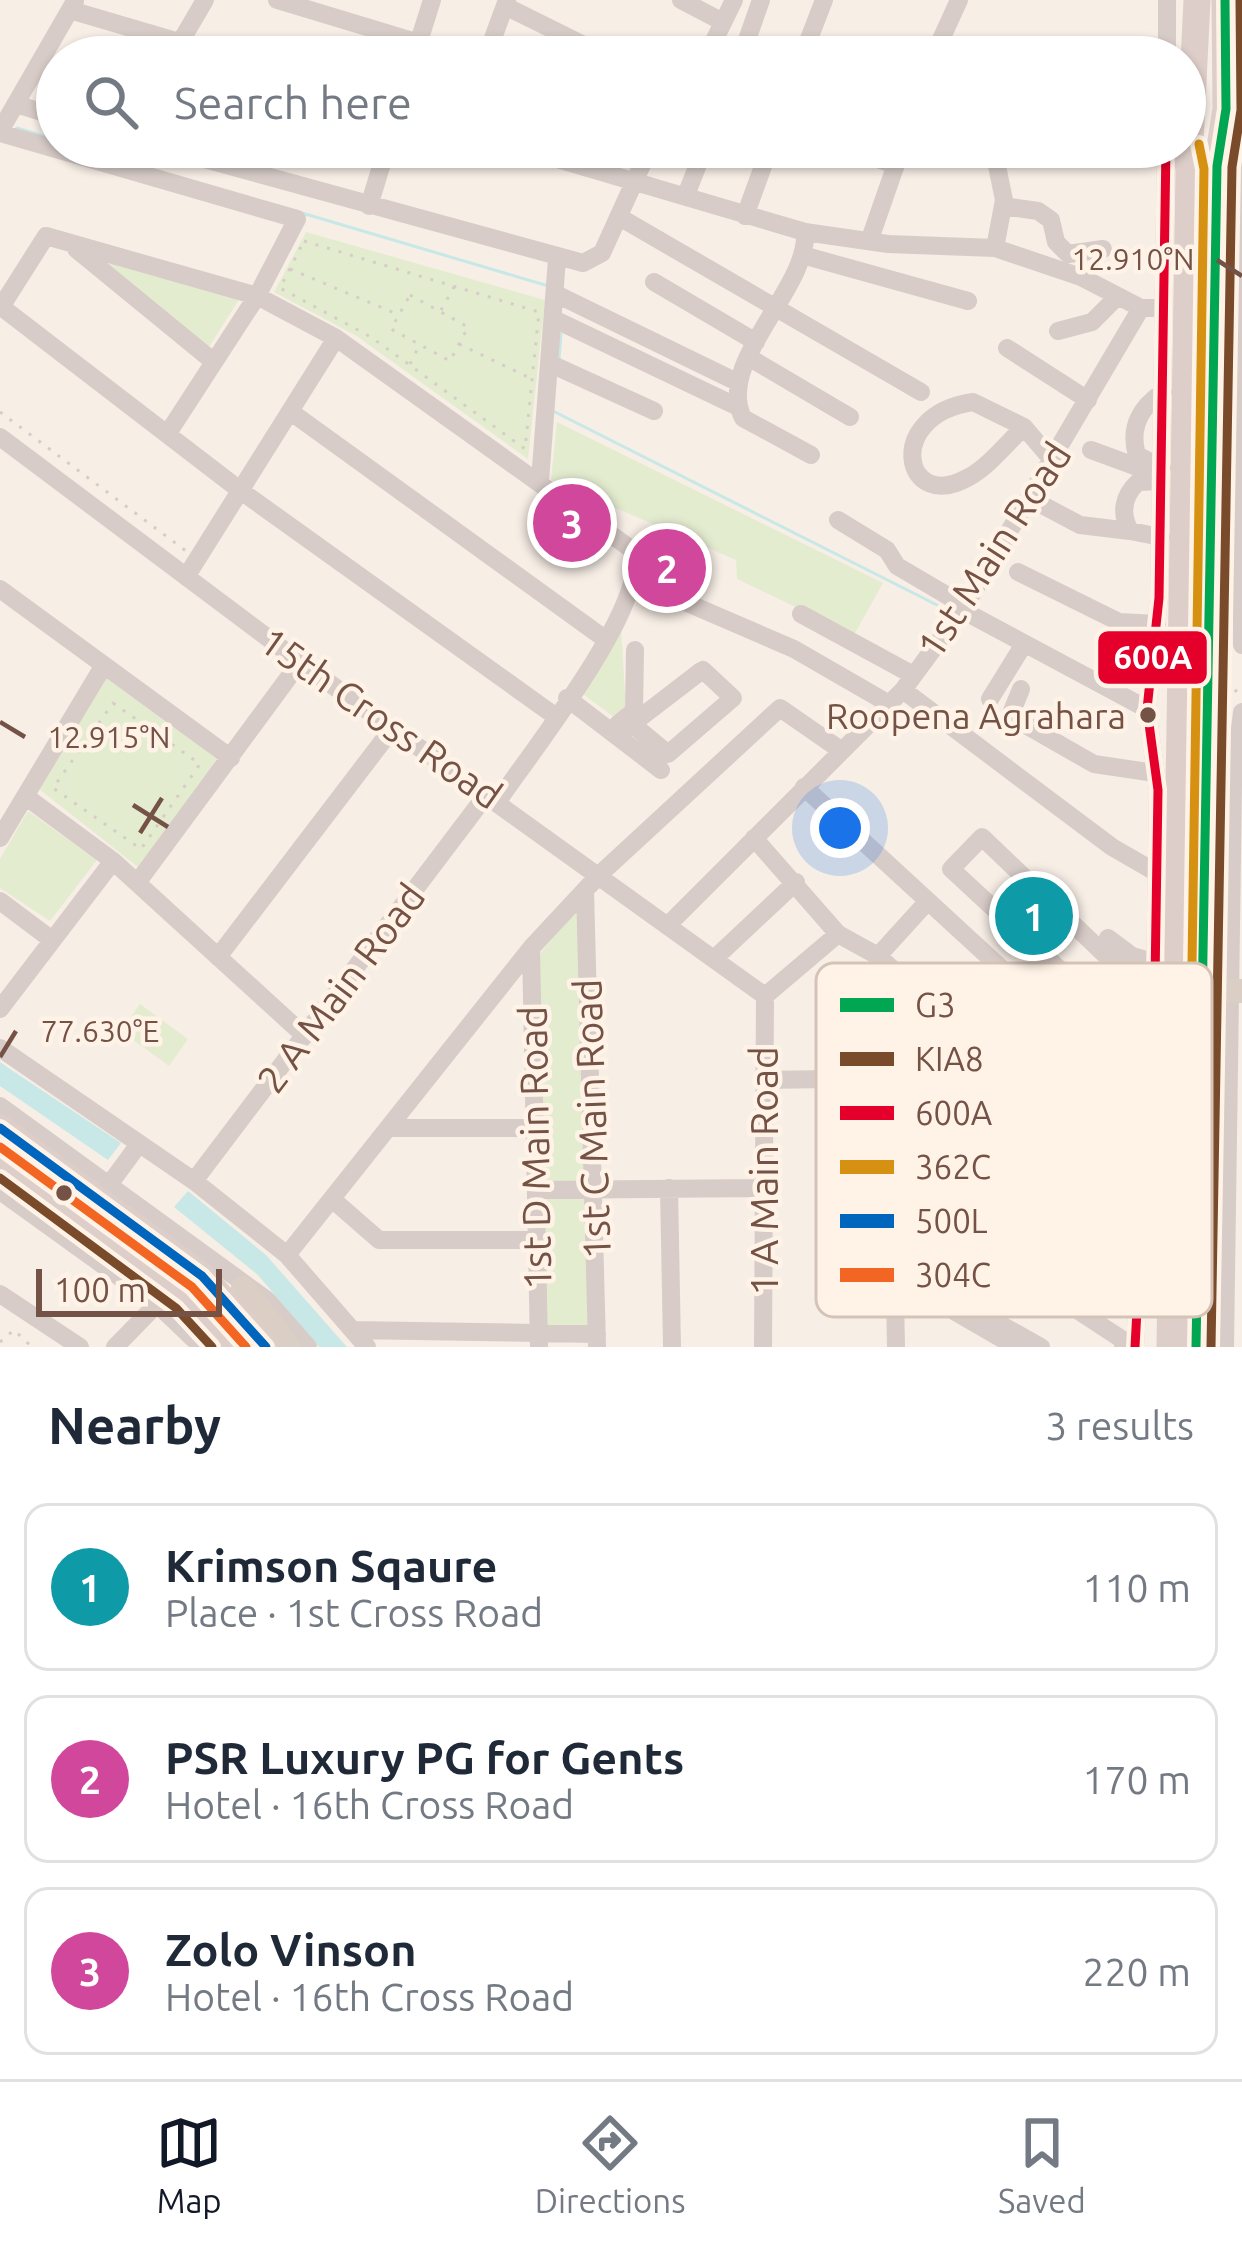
<!DOCTYPE html>
<meta charset="utf-8">
<style>
body{margin:0;font-family:Ubuntu,sans-serif;background:#f6f6f7;color:#1f2937}
.scale{position:absolute;left:36px;bottom:30px;width:186px;box-sizing:border-box;padding-left:12px;border:6px solid #755246;border-top:0;font-size:33px;line-height:42px;white-space:nowrap;color:#755246;-webkit-text-stroke:9px #fff3e7;paint-order:stroke}
.you{position:absolute;left:840px;top:828px;width:42px;height:42px;margin:-30px;border:9px solid #fff;border-radius:50%;background:#1a73e8;box-shadow:0 0 0 18px #1a73e833}
.badge{display:grid;place-items:center;width:78px;height:78px;border-radius:50%;background:#111827;color:#fff;font-size:39px;font-weight:700}
.pin{position:absolute;translate:-50% -50%;border:6px solid #fff;box-shadow:0 3px 12px #0006}
.list{margin:0;padding:0;list-style:none}
h2{display:flex;justify-content:space-between;align-items:center;height:156px;margin:0;padding:0 48px;font-size:51px}
h2 small{font-size:39px;font-weight:400;color:#747a83}
.list li{display:grid;grid-template-columns:78px 1fr auto;gap:36px;align-items:center;box-sizing:border-box;height:168px;margin:0 24px 24px;padding:0 24px;border:3px solid #e0e1e3;border-radius:24px}
.list b{display:block;font-size:45px;white-space:nowrap}
.list p{margin:0;font-size:39px;white-space:nowrap;color:#747a83}
.list em{font-size:39px;font-style:normal;color:#747a83}
.icon{flex:none;width:66px;height:66px;fill:none;stroke:currentColor;stroke-width:2;stroke-linecap:round;stroke-linejoin:round}
.map{position:relative;flex:none;width:1242px;height:1347px;overflow:hidden}
.search{position:absolute;background:#fff;box-shadow:0 3px 9px #0004;left:36px;right:36px;top:36px;height:132px;display:flex;align-items:center;gap:30px;box-sizing:border-box;padding:0 42px;border-radius:66px;color:#747a83;font-size:45px}
.sheet{height:732px;background:#fff}
nav{display:flex;justify-content:space-around;align-items:center;box-sizing:border-box;height:168px;border-top:3px solid #e0e1e3;background:#fff;font-size:33px;color:#747a83}
nav a{display:grid;justify-items:center;gap:6px}
nav .on{color:#111827}
.map>svg:first-child{display:block}
.green{fill:#e4ecd0}
.water{fill:#c8e8e7}
.lines{fill:none;stroke-linecap:round;stroke-linejoin:round}
.stream{stroke:#c8e8e7;stroke-width:3}
.path{stroke:#d7ccc8;stroke-width:3;stroke-dasharray:3 9;stroke-linecap:butt}
.minor{stroke:#d8ccc8;stroke-width:18}
.major{stroke:#dacec5;stroke-width:24}
.highway{stroke:#dececa;stroke-width:27}
.rail{stroke:#e3e0e3;stroke-width:3;stroke-dasharray:18 12;stroke-linecap:butt}
.bus-1-casing{stroke:#fff3e7;stroke-width:18}
.bus-2-casing{stroke:#fff3e7;stroke-width:18}
.bus-3-casing{stroke:#fff3e7;stroke-width:18}
.bus-4-casing{stroke:#fff3e7;stroke-width:18}
.bus-5-casing{stroke:#fff3e7;stroke-width:18}
.bus-6-casing{stroke:#fff3e7;stroke-width:18}
.bus-1{stroke:#00a651;stroke-width:9}
.bus-2{stroke:#7a4b2a;stroke-width:9}
.bus-3{stroke:#e4002b;stroke-width:9}
.bus-4{stroke:#d69112;stroke-width:9}
.bus-5{stroke:#0065bd;stroke-width:9}
.bus-6{stroke:#f26522;stroke-width:9}
.ticks{fill:none;stroke:#755246;stroke-width:4.5}
.bus-dot{fill:#755246;stroke:#fff3e7;stroke-width:4.5}
.labels{text-anchor:middle;stroke-width:9;stroke-linejoin:round;paint-order:stroke}
.bus-label{font-size:36px;fill:#755246;stroke:#fff3e7;text-anchor:end}
.street-label{font-size:39px;fill:#755246;stroke:#fff3e7}
.key{fill:#fff3e7;stroke:#d6c3b7;stroke-width:3}
.key-label{font-size:33px;fill:#755246}
.ticks-label{font-size:30px;text-anchor:middle;fill:#755246;stroke:#fff3e7;stroke-width:9;stroke-linejoin:round;paint-order:stroke}
.line-badge{stroke:#fff3e7;stroke-width:4.5}
.badge-label{font-size:33px;text-anchor:middle;font-weight:bold;fill:#fff}
</style>
<div class="map">
<svg width="1242" height="1347" viewBox="0 0 1242 1347">
<rect width="100%" height="100%" fill="#f7eee6"/>
<path class="green" d="M306 232 545 300 528 459 355 335 274 292Z
M89 254 240 298 207 350Z
M557 422 883 583 854 635 737 579 736 560 551 480Z
M621 629 626 709 615 718 583 694Z
M105 675 221 762 138 867 39 789Z
M28 811 97 860 50 921 0 888V859Z
M579 907 590 1181 542 1184 538 956Z
M140 1004 188 1039 169 1066 121 1031Z
M590 1197 593 1328 544 1329 541 1198Z"/>
<path class="water" d="M0 1062 7 1067 121 1143 108 1160 0 1086Z
M188 1191 266 1255 347 1347H319L258 1275 174 1207Z"/>
<g class="lines">
<path class="stream" d="M17 128 57 140
M302 213 545 285
M559 360 561 334
M553 411 937 605"/>
<path class="path" d="M304 241 539 312 525 449 371 337 280 288Z
M290 269 397 314
M410 295 468 327 450 361 391 329Z
M441 310 454 287
M459 344 530 378
M410 364 419 346
M0 412 186 551
M1226 700 1242 685
M113 703 200 764 141 849 53 788Z
M0 1342 14 1330 32 1347"/>
<path class="minor" d="M277 0 466 57
M681 0 723 22
M734 0 712 45 736 57
M505 6 608 57
M70 10 230 57
M181 41 205 0
M414 57 432 0
M486 57 507 0
M741 57 761 0
M802 57 824 0
M933 57 959 0
M1167 57V0
M1238 92 1242 645
M16 104 57 117
M0 131 75 1
M0 133 297 219 257 296 168 433
M161 147 583 263 602 253 650 147
M517 147 805 232 888 244 995 248 1081 277 1141 308H1153
M850 150 896 165
M417 155 420 147
M686 195 705 147
M369 206 387 147
M1003 206 1038 211 1051 220 1056 242 1068 254 1103 249
M745 216 770 147
M621 218 921 392
M805 232C809 289 715 361 743 418L811 455
M870 239 902 147
M995 248 1004 200 996 161 1009 147
M76 249 214 362
M806 256 968 301
M654 282 756 342
M556 294 739 383
M0 306 241 491 555 716
M1 307 46 236 257 296 336 338 634 551C649 605 531 752 498 801
M556 320 738 407
M1058 331 1092 322 1117 297
M1007 348 1088 400
M750 358 850 417
M553 365 654 411
M291 412 605 639
M1024 427C1007 443 989 466 969 477 903 515 883 415 973 402L1024 427 1053 461
M0 437 300 662 765 996
M1091 450 1151 472
M1162 468 1137 455C1129 428 1140 407 1163 392
M540 481 557 259
M1031 499 1080 525 1130 531
M838 520 887 550 897 566 965 606
M1161 537 1130 531C1120 513 1123 496 1138 482L1161 481
M1018 572 1119 622 1157 624
M186 577 336 338
M634 580 794 649 891 705
M0 589 231 758
M962 610 1147 709
M801 614 913 675
M1021 689 1010 716 1094 764 1155 773
M903 690 1112 847 1157 873
M567 698 661 770
M990 699 1024 644
M618 724 634 711 635 650
M617 736 632 724 701 671 703 670 733 698 668 754 632 724
M804 787 1088 1048
M25 796 113 861 305 1036
M0 838 104 665
M754 838 838 934 878 956 1039 1100 1155 980
M137 883 300 662
M585 890 597 1347
M0 901 52 940
M669 924 903 690 965 606 1141 308
M1108 938 1132 956 1156 963
M531 948 539 1347
M878 956 927 902
M218 957 392 729
M715 958 796 882
M765 996 838 934
M0 1009 113 861
M1124 1012 1108 995 1082 990 951 869 982 837 1144 992
M890 1034 896 1347
M0 1048 194 1181 287 1255 367 1347
M765 1080 892 1078
M0 1106 267 1300 308 1347
M390 1128H535
M194 1181 487 794
M669 1188 672 1347
M536 1190 761 1188
M0 1191 157 1304 202 1347
M103 1193 139 1144
M332 1199 379 1240H537
M994 1214 1143 1254
M894 1233 947 1225 1123 1340V1347
M1120 1249 1116 1232 1126 1194 1147 1190
M287 1255 531 948 599 875 780 708 842 751
M895 1266 1041 1347
M921 1292 1016 1347
M0 1294 80 1347
M352 1330 597 1334
M115 1347 157 1304
M763 1347 765 996
M1135 1347 1155 980 1158 790 1147 709 1159 598 1166 147
M1225 1347 1233 785 1242 712"/>
<path class="major" d="M1202 990 1242 991
M243 1288 289 1347"/>
<path class="highway" d="M1189 164 1197 0
M0 1128 202 1276 266 1347
M0 1159 186 1297 233 1347
M1170 1347 1189 169 1184 147
M1196 1347 1217 166 1226 109 1225 0"/>
<path class="rail" d="M0 1135 205 1290 256 1347"/>
<g class="bus-1-casing">
<path id="bus-1" d="M1196 1347 1217 166 1226 109 1225 0"/>
</g>
<g class="bus-2-casing">
<path id="bus-2" d="M0 1178 176 1308 212 1347
M1211 1347 1232 167 1241 110 1240 0"/>
</g>
<g class="bus-3-casing">
<path id="bus-3" d="M1135 1347 1155 980 1158 790 1147 709 1159 598 1166 147"/>
</g>
<g class="bus-4-casing">
<path id="bus-4" d="M1188 1228 1204 169 1199 144"/>
</g>
<g class="bus-5-casing">
<path id="bus-5" d="M0 1128 202 1276 266 1347"/>
</g>
<g class="bus-6-casing">
<path id="bus-6" d="M0 1147 192 1287 246 1347"/>
</g>
<use href="#bus-1" class="bus-1"/>
<use href="#bus-2" class="bus-2"/>
<use href="#bus-3" class="bus-3"/>
<use href="#bus-4" class="bus-4"/>
<use href="#bus-5" class="bus-5"/>
<use href="#bus-6" class="bus-6"/>
</g>
<path class="ticks" d="M1217 260 1242 276M0 722 25 737M133 805 168 827M140 833 162 798M0 1057 16 1031"/>
<g class="bus-dot">
<circle cx="1148" cy="715" r="10"/>
<circle cx="64" cy="1193" r="10"/>
</g>
<g class="labels">
<g class="bus-label">
<text x="1126" y="729">Roopena Agrahara</text>
</g>
<g class="street-label">
<text transform="translate(994 550) rotate(-57)" y="14">1st Main Road</text>
<text transform="translate(381 718) rotate(35)" y="14">15th Cross Road</text>
<text transform="translate(341 988) rotate(-53)" y="14">2 A Main Road</text>
<text transform="translate(592 1119) rotate(-92)" y="14">1st C Main Road</text>
<text transform="translate(535 1148) rotate(-91)" y="14">1st D Main Road</text>
<text transform="translate(764 1171) rotate(-90)" y="14">1 A Main Road</text>
</g>
</g>
<rect x="816" y="963" width="396" height="354" rx="18" class="key"/>
<rect x="840" y="998" width="54" height="14" fill="#00a651"/>
<rect x="840" y="1052" width="54" height="14" fill="#7a4b2a"/>
<rect x="840" y="1106" width="54" height="14" fill="#e4002b"/>
<rect x="840" y="1160" width="54" height="14" fill="#d69112"/>
<rect x="840" y="1214" width="54" height="14" fill="#0065bd"/>
<rect x="840" y="1268" width="54" height="14" fill="#f26522"/>
<g class="key-label">
<text x="915" y="1017">G3</text>
<text x="915" y="1071">KIA8</text>
<text x="915" y="1125">600A</text>
<text x="915" y="1179">362C</text>
<text x="915" y="1233">500L</text>
<text x="915" y="1287">304C</text>
</g>
<g class="ticks-label">
<text x="1133" y="270">12.910°N</text>
<text x="109" y="748">12.915°N</text>
<text x="100" y="1042">77.630°E</text>
</g>
<rect class="line-badge" x="1096" y="629" width="113" height="57" rx="12" fill="#e4002b"/>
<g class="badge-label">
<text x="1153" y="669">600A</text>
</g>
</svg>
<div class="scale">100 m</div>
<div class="you"></div>
<div class="pin badge" style="left:1034px;top:916px;background:#0f9aa8">1</div>
<div class="pin badge" style="left:667px;top:568px;background:#d1479c">2</div>
<div class="pin badge" style="left:572px;top:523px;background:#d1479c">3</div>
<div class="search"><svg class="icon" aria-label="search" viewBox="0 0 24 24"><circle cx="10" cy="10" r="6"/><path d="M15 15l6 6"/></svg>Search here</div>
</div>
<section class="sheet">
<h2>Nearby<small>3 results</small></h2>
<ul class="list">
<li><span class="badge" style="background:#0f9aa8">1</span><div><b>Krimson Sqaure</b><p>Place · 1st Cross Road</p></div><em>110 m</em></li>
<li><span class="badge" style="background:#d1479c">2</span><div><b>PSR Luxury PG for Gents</b><p>Hotel · 16th Cross Road</p></div><em>170 m</em></li>
<li><span class="badge" style="background:#d1479c">3</span><div><b>Zolo Vinson</b><p>Hotel · 16th Cross Road</p></div><em>220 m</em></li>
</ul>
</section>
<nav>
<a class="on"><svg class="icon" aria-label="map" viewBox="0 0 24 24"><path d="M3 6l6-2 6 2 6-2v14l-6 2-6-2-6 2zM9 4v14M15 6v14"/></svg>Map</a>
<a><svg class="icon" aria-label="directions" viewBox="0 0 24 24"><path d="M12 3l9 9-9 9-9-9zM9 14v-3h6M13 9l2 2-2 2"/></svg>Directions</a>
<a><svg class="icon" aria-label="saved" viewBox="0 0 24 24"><path d="M7 4h10v16l-5-4-5 4z"/></svg>Saved</a>
</nav>
